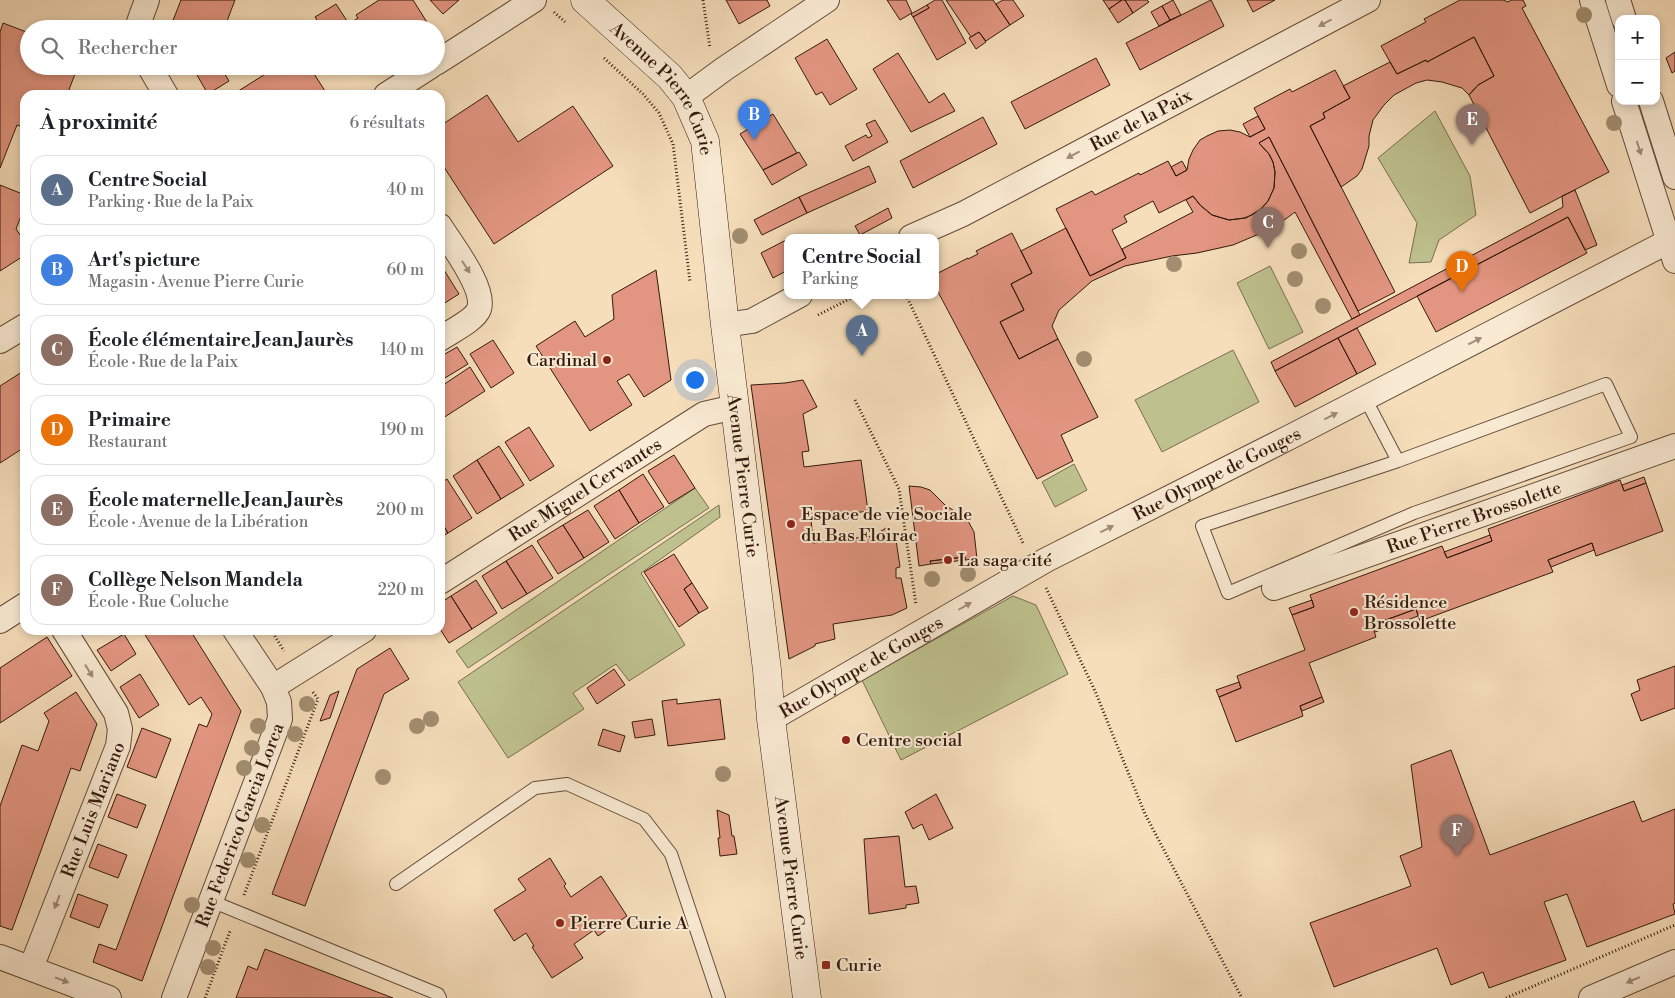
<!DOCTYPE html>
<html lang="fr">
<meta charset="utf-8">
<style>
body{margin:0;font-family:"Libre Bodoni",serif;background:#f6f6f6;color:#202124}
.controls{position:absolute;right:15px;top:15px;display:grid;overflow:hidden;border-radius:10px;box-shadow:0 2px 8px #0003}
.controls button{width:45px;height:45px;display:grid;place-items:center;padding:0;border:0;border-bottom:1px solid #e0e0e0;background:#fff;color:#202124;font:25px sans-serif}
.you{position:absolute;left:694px;top:379px;width:18px;height:18px;margin:-12px;border:4px solid #fff;border-radius:50%;background:#1a73e8;box-shadow:0 0 0 8px #1a73e833}
.badge{display:grid;place-items:center;width:32px;height:32px;border-radius:50%;background:#0f766e;color:#fff;font-size:16px;font-weight:700}
.pin{position:absolute;translate:-50% -41px;filter:drop-shadow(0 1px 2px #0008)}
.pin::after{content:'';position:absolute;top:26px;width:18px;height:15px;background:inherit;clip-path:polygon(0 0,100% 0,50% 100%)}
.popup{position:absolute;left:784px;top:234px;width:155px;height:65px;box-sizing:border-box;display:grid;place-content:center;border-radius:10px;background:#fff;filter:drop-shadow(0 1px 4px #0005);font-size:16px;white-space:nowrap;color:#757577}
.popup b{font-size:19px;color:#202124}
.popup::after{content:'';position:absolute;left:50%;top:100%;margin-left:-10px;border:10px solid transparent;border-top-color:#fff}
.list{margin:0;padding:0;list-style:none}
h2{display:flex;justify-content:space-between;align-items:center;height:65px;margin:0;padding:0 20px;font-size:21px}
h2 small{font-size:16px;font-weight:400;color:#757577}
.list li{display:grid;grid-template-columns:32px 1fr auto;gap:15px;align-items:center;box-sizing:border-box;height:70px;margin:0 10px 10px;padding:0 10px;border:1px solid #e0e0e0;border-radius:15px}
.list b{display:block;font-size:19px;white-space:nowrap}
.list p{margin:0;font-size:16px;white-space:nowrap;color:#757577}
.list em{font-size:16px;font-style:normal;color:#757577}
.icon{flex:none;width:28px;height:28px;fill:none;stroke:currentColor;stroke-width:2;stroke-linecap:round;stroke-linejoin:round}
.map{position:relative;flex:none;width:1675px;height:998px;overflow:hidden}
.search{position:absolute;background:#fff;box-shadow:0 2px 8px #0003;left:20px;top:20px;width:425px;height:55px;display:flex;align-items:center;gap:12px;box-sizing:border-box;padding:0 18px;border-radius:28px;color:#757577;font-size:19px}
.panel{position:absolute;background:#fff;box-shadow:0 2px 8px #0003;left:20px;top:90px;width:425px;height:545px;border-radius:15px}
.map>svg:first-child{display:block}
.green{fill:#bec18e;stroke:#796e4e}
.building{fill:#e29580;stroke:#341a0e}
.lines{fill:none;stroke-linecap:round;stroke-linejoin:round}
.lane-casing{stroke:#644b39;stroke-width:14}
.street-casing{stroke:#644b39;stroke-width:26}
.secondary-casing{stroke:#341a0e;stroke-width:29}
.path{stroke:#341a0e;stroke-width:3;stroke-dasharray:1 2.5;stroke-linecap:butt}
.lane{stroke:#f9ead3;stroke-width:12}
.street{stroke:#f9ead3;stroke-width:24}
.secondary{stroke:#f9ead3;stroke-width:28}
.tree{fill:#a28e71}
.oneway{fill:#a08c7a}
.poi-dot{fill:#8f2418;stroke:#f9ead3;stroke-width:2}
.labels{text-anchor:middle;stroke-width:4;stroke-linejoin:round;paint-order:stroke}
.street-label{font-size:18px;fill:#341a0e;stroke:#f9ead3}
.poi-label{font-size:18px;fill:#341a0e;stroke:#f9ead3;text-anchor:start}
</style>
<div class="map">
<svg width="1675" height="998" viewBox="0 0 1675 998">
<rect width="100%" height="100%" fill="#f6debb"/>
<filter id="stains"><feTurbulence type="fractalNoise" baseFrequency=".004" numOctaves="4"/><feColorMatrix values="0 0 0 0 .2 0 0 0 0 .09 0 0 0 0 .02 0 0 0 .5 -.17"/></filter>
<radialGradient id="worn" r=".72"><stop offset=".6" stop-color="#630" stop-opacity="0"/><stop offset="1" stop-color="#630" stop-opacity=".3"/></radialGradient>
<path class="green" d="M1435 111 1470 176 1476 215 1439 240 1431 262 1409 263 1417 223 1378 158Z
M1270 266 1303 332 1269 349 1237 283Z
M1233 350 1259 402 1162 452 1135 400Z
M1074 464 1087 490 1055 507 1042 482Z
M695 488 709 508 468 668 456 651Z
M719 505 720 517 641 573 685 645 629 681 616 664 573 693 584 709 508 758 458 682Z
M1013 596 1036 605 1068 674 901 760 862 680Z"/>
<path class="building" d="M181 0H235L224 29H172L170 28Z
M379 0H413L430 27 427 29H323L315 17 336 4 349 24 358 18 356 15Z
M430 0H459L443 14Z
M726 0H767L770 6 739 24Z
M887 0H906L912 13 900 20Z
M935 0H942L966 43 937 60 913 17 929 8 927 5Z
M946 0H993L1010 25 986 41 979 32 971 37Z
M1003 0H1013L1024 16 1010 25 996 4Z
M1103 0H1122L1109 9Z
M1122 0H1125L1133 13 1118 23 1109 9Z
M1125 0H1147L1149 2 1133 13Z
M1173 0 1181 15 1170 20 1162 6Z
M1211 0 1224 26 1140 70 1126 43Z
M1247 0H1275L1253 12Z
M1460 0H1503L1508 2 1511 0H1523L1526 6 1522 8 1609 172 1530 213 1469 95 1478 85 1494 76 1474 37 1427 62 1426 60 1397 74 1381 46 1426 22 1424 19Z
M927 5 929 8 913 17 911 14Z
M1162 6 1170 20 1159 26 1151 12Z
M3 23 29 33V66H78L67 95H25V128L17 125 0 168V32Z
M979 32 986 42 976 49 969 38Z
M1474 37 1494 76 1478 85 1469 95 1462 88 1442 82 1427 80 1416 83 1394 95 1384 105 1373 120 1369 136V146L1362 169 1357 176 1341 187 1310 126 1325 118 1323 113 1350 98 1343 86 1390 62 1397 74 1426 60 1427 62Z
M827 39 857 89 830 105 822 92 816 95 795 58Z
M1675 52V71L1672 73 1666 58Z
M898 53 929 103 944 93 955 111 911 132 873 69Z
M1096 58 1110 85 1025 129 1011 102Z
M188 66H220L229 81 208 94 194 70 191 72Z
M278 66H309L327 94 232 95Z
M1335 70 1350 98 1323 113 1325 118 1310 126 1395 292 1358 311 1269 137 1259 143 1269 154 1273 162 1275 172 1274 188 1268 201 1261 209 1246 218 1229 220 1212 215 1200 205 1193 196 1159 213 1153 201 1124 216 1127 222 1112 230 1126 258 1090 276 1056 209 1092 191 1095 195 1139 173 1140 175 1168 161 1176 176 1187 170 1189 159 1193 150 1200 140 1207 136 1218 131 1230 130 1240 132 1250 137 1265 129 1254 108 1290 89 1292 92Z
M487 95 518 142 573 106 613 166 494 244 440 161V126Z
M773 114 797 153 763 170 740 134Z
M1258 116 1265 129 1250 137 1243 124Z
M983 117 997 144 913 188 900 161Z
M875 120 888 142 853 161 845 146 866 135 868 138 872 136 866 124Z
M1269 137 1360 315 1352 319 1295 212 1283 221 1266 231 1233 245 1197 253 1172 256 1125 266 1092 281 1059 310 1052 326 1058 339 1019 359 1000 322 1024 310 1011 284 1032 273 1021 251 1066 228 1090 276 1126 258 1122 249 1193 212 1186 200 1193 196 1200 205 1212 215 1229 220 1244 218 1252 215 1261 209 1268 201 1274 188 1275 172 1273 162 1269 154 1259 143Z
M799 152 807 165 772 185 763 170Z
M1182 161 1187 170 1176 176 1171 167Z
M869 166 876 182 807 213 799 197Z
M0 185 25 195V206L16 229 25 242V255L0 271Z
M1575 190 1597 245 1585 250 1568 217 1275 371 1271 362 1563 207 1562 196Z
M799 197 807 213 762 235 754 220Z
M888 208 892 218 860 235 855 226Z
M1568 217 1587 253 1436 332 1417 296Z
M1012 233 1032 273 1011 284 1024 310 1000 322 1019 359 1058 339 1098 417 1061 435 1073 461 1037 479 936 288V274L968 258V259L978 254 976 251Z
M788 239V270L773 278 761 253Z
M444 270 459 294 440 306V272Z
M656 270 671 380 644 397 629 374 617 381 632 405 590 431 536 346 575 321 585 337 614 319 612 295Z
M1357 328 1376 364 1357 374 1338 338Z
M1338 338 1357 374 1295 407 1275 371Z
M493 340 514 373 491 388 470 354Z
M457 347 468 364 440 381V357Z
M470 367 485 391 440 420V387Z
M25 370V447L0 463V386Z
M803 380 817 407 803 414 809 451 802 452 804 467 861 460 868 511 811 519 813 543 873 536 886 528 889 534 895 533 900 567 896 568V578H901L907 608 892 615 833 624 835 639 815 644V646L789 659 751 385 785 383Z
M529 427 554 466 530 481 505 442Z
M499 446 524 485 501 499 477 460Z
M674 455 695 488 669 504 648 471Z
M477 460 501 499 477 514 453 476Z
M643 474 664 507 639 523 619 490Z
M1644 477 1646 483 1624 491 1622 485Z
M447 479 472 518 448 533 440 520V484Z
M1620 480 1624 491 1646 483 1663 531 1596 556 1592 543 1548 560 1553 572 1420 621 1416 609 1372 625 1376 637 1309 663 1322 697 1300 706 1303 716 1236 742 1219 697 1241 688 1237 676 1305 650 1292 615 1314 607 1310 595 1442 546 1447 558 1492 541 1488 529Z
M909 486 921 487 930 490 945 505 967 519 974 532 977 559 965 560V557L930 561 931 564 919 566Z
M619 490 639 523 615 539 594 506Z
M588 510 609 542 584 558 563 525Z
M440 520 448 533 440 538Z
M563 525 584 558 558 574 537 541Z
M1490 535 1492 541 1447 558 1444 552Z
M1592 543 1594 550 1551 567 1548 560Z
M532 545 553 578 527 594 506 561Z
M674 554 692 583 684 589 699 613 679 627 644 572Z
M965 557V560L931 564 930 561Z
M506 561 527 594 502 609 482 576Z
M476 580 497 613 472 629 451 596Z
M692 583 708 608 699 613 684 589Z
M451 596 472 629 449 643 440 629V603Z
M1312 600 1314 607 1292 615 1289 608Z
M1416 609 1418 616 1375 632 1372 625Z
M142 630H190L241 711 142 981 93 962 99 944 116 950 199 724 207 727 212 714 201 697 189 705Z
M124 634 136 654 111 671 97 650Z
M47 637 72 676 0 723V668Z
M390 648 409 679 384 694 305 906 272 894 357 669Z
M1675 666V708L1641 721 1631 694 1640 690 1637 680Z
M614 669 625 685 597 704 587 688Z
M140 674 159 705 139 718 120 687Z
M1239 682 1241 688 1219 697 1216 690Z
M339 691 330 718 320 721 330 695Z
M76 692 97 724 80 771 71 768 12 930 0 926V806L22 745 38 751 49 721 44 713Z
M1322 697 1324 702 1302 711 1300 706Z
M677 699V704L720 699 725 739 668 746 662 701Z
M652 719 655 735 635 738 632 722Z
M142 728 171 739 156 778 127 767Z
M603 729 625 736 620 752 598 745Z
M1451 750 1490 855 1634 801 1642 822 1675 809V903L1673 904 1675 914 1587 947 1567 894 1544 902 1566 960 1489 988 1483 972 1451 985 1437 948 1334 987 1310 923 1411 886 1400 856 1422 847 1411 765Z
M117 794 146 805 137 828 108 817Z
M936 794 953 828 929 840 922 824 913 829 905 812Z
M717 810 729 815 732 836H734L737 854 720 856 718 838H720Z
M899 836 905 887 916 886 919 903 906 905V908L869 914 864 839Z
M98 844 127 855 118 878 89 867Z
M550 858 566 884 564 886 571 897 601 876 627 916 598 936 594 930 574 944 583 958 552 978 532 947 534 946 526 933 514 941 494 910 526 890 518 879Z
M78 894 108 905 99 928 70 917Z
M265 949 393 998H236L248 966 257 970Z"/>
<g class="lines">
<g class="lane-casing">
<path id="lane" d="M1606 384 1631 437 1414 513 1228 593 1202 526 1398 461Z
M1365 398 1398 461
M396 884 535 788 567 784 644 819 671 854 719 998
M211 901 438 994 440 998"/>
</g>
<g class="street-casing">
<g id="street">
<path d="M1592 0 1619 85"/>
<path d="M1618 0 1624 19"/>
<path d="M138 29 139 22 147 0"/>
<path d="M436 63 534 0"/>
<path d="M149 66 166 95"/>
<path d="M386 95 431 66"/>
<path d="M686 97 724 69 827 0"/>
<path d="M1624 101 1675 261"/>
<path d="M1651 101 1675 177"/>
<path d="M440 226C451 244 486 288 479 309 475 320 450 332 440 339"/>
<path id="s1" d="M911 237 963 214 1368 0"/>
<path d="M725 325 752 321 800 295"/>
<path d="M0 341 25 326"/>
<path id="s2" d="M440 582 704 414 735 407"/>
<path id="s3" d="M1274 588 1675 446"/>
<path d="M0 621 25 605"/>
<path d="M273 687 364 630"/>
<path id="s4" d="M771 719 1046 560 1290 437 1675 238"/>
<path d="M0 957 109 998"/>
<path id="s5" d="M31 968 118 746 120 729 116 713 64 630"/>
<path id="s6" d="M174 998 280 719 279 702 273 687 235 630"/>
<path d="M1591 998 1675 962"/>
</g>
</g>
<g class="secondary-casing">
<g id="secondary">
<path id="s7" d="M585 0 670 77 686 97 705 141 725 325 767 670 771 719 807 998"/>
</g>
</g>
<path class="path" d="M703 0 710 48
M554 12 565 22
M604 58 643 94 659 113 673 144 690 282
M906 295 1023 543
M818 315 857 295
M855 400 899 489 916 605
M1046 588 1095 691 1145 814 1242 998
M271 630 284 651
M244 895 318 699 312 691
M205 998 230 931
M1506 998 1675 925"/>
<use href="#lane" class="lane"/>
<use href="#street" class="street"/>
<use href="#secondary" class="secondary"/>
</g>
<g class="tree">
<circle cx="1584" cy="15" r="8"/>
<circle cx="1614" cy="123" r="8"/>
<circle cx="740" cy="236" r="8"/>
<circle cx="1299" cy="251" r="8"/>
<circle cx="1174" cy="264" r="8"/>
<circle cx="1295" cy="279" r="8"/>
<circle cx="1323" cy="306" r="8"/>
<circle cx="1084" cy="359" r="8"/>
<circle cx="968" cy="574" r="8"/>
<circle cx="932" cy="579" r="8"/>
<circle cx="307" cy="704" r="8"/>
<circle cx="431" cy="719" r="8"/>
<circle cx="258" cy="726" r="8"/>
<circle cx="417" cy="726" r="8"/>
<circle cx="295" cy="734" r="8"/>
<circle cx="252" cy="748" r="8"/>
<circle cx="244" cy="768" r="8"/>
<circle cx="723" cy="774" r="8"/>
<circle cx="383" cy="777" r="8"/>
<circle cx="262" cy="825" r="8"/>
<circle cx="248" cy="860" r="8"/>
<circle cx="192" cy="905" r="8"/>
<circle cx="213" cy="948" r="8"/>
<circle cx="208" cy="967" r="8"/>
</g>
<defs><path id="oneway-solid" d="M-6-.8H1V-3.2L6.5 0L1 3.2V.8H-6Z" transform="scale(1.25)"/></defs>
<g class="oneway">
<use href="#oneway-solid" transform="translate(1325 23) rotate(152)"/>
<use href="#oneway-solid" transform="translate(1639 148) rotate(72)"/>
<use href="#oneway-solid" transform="translate(1073 155) rotate(152)"/>
<use href="#oneway-solid" transform="translate(466 267) rotate(57)"/>
<use href="#oneway-solid" transform="translate(1475 341) rotate(-27)"/>
<use href="#oneway-solid" transform="translate(1331 416) rotate(-27)"/>
<use href="#oneway-solid" transform="translate(1107 529) rotate(-27)"/>
<use href="#oneway-solid" transform="translate(965 606) rotate(-30)"/>
<use href="#oneway-solid" transform="translate(89 671) rotate(58)"/>
<use href="#oneway-solid" transform="translate(57 902) rotate(111)"/>
<use href="#oneway-solid" transform="translate(62 980) rotate(21)"/>
<use href="#oneway-solid" transform="translate(1633 980) rotate(157)"/>
</g>
<g class="poi-dot">
<circle cx="607" cy="360" r="5"/>
<circle cx="791" cy="524" r="5"/>
<circle cx="948" cy="560" r="5"/>
<circle cx="1354" cy="612" r="5"/>
<circle cx="846" cy="740" r="5"/>
<circle cx="560" cy="923" r="5"/>
<rect x="821" y="960" width="10" height="10" rx="2.5"/>
</g>
<g class="labels">
<g class="street-label">
<text dy="6" stroke="none"><textPath href="#s7" startOffset="120">Avenue Pierre Curie</textPath></text>
<text dy="6" stroke="none"><textPath href="#s1" startOffset="258">Rue de la Paix</textPath></text>
<text dy="6" stroke="none"><textPath href="#s4" startOffset="509">Rue Olympe de Gouges</textPath></text>
<text dy="6" stroke="none"><textPath href="#s7" startOffset="525">Avenue Pierre Curie</textPath></text>
<text dy="6" stroke="none"><textPath href="#s2" startOffset="172">Rue Miguel Cervantes</textPath></text>
<text dy="6" stroke="none"><textPath href="#s3" startOffset="212">Rue Pierre Brossolette</textPath></text>
<text dy="6" stroke="none"><textPath href="#s4" startOffset="104">Rue Olympe de Gouges</textPath></text>
<text dy="6" stroke="none"><textPath href="#s5" startOffset="170">Rue Luis Mariano</textPath></text>
<text dy="6" stroke="none"><textPath href="#s6" startOffset="185">Rue Federico Garcia Lorca</textPath></text>
<text dy="6" stroke="none"><textPath href="#s7" startOffset="930">Avenue Pierre Curie</textPath></text>
</g>
<g class="poi-label">
<text x="597" y="366" text-anchor="end">Cardinal</text>
<text x="801" y="520">Espace de vie Sociale<tspan x="801" dy="21">du Bas Floirac</tspan></text>
<text x="958" y="566">La saga cité</text>
<text x="1364" y="608">Résidence<tspan x="1364" dy="21">Brossolette</tspan></text>
<text x="856" y="746">Centre social</text>
<text x="570" y="929">Pierre Curie A</text>
<text x="836" y="971">Curie</text>
</g>
</g>
<rect width="100%" height="100%" filter="url(#stains)"/>
<rect width="100%" height="100%" fill="url(#worn)"/>
</svg>
<div class="controls">
<button>+</button>
<button>−</button>
</div>
<div class="you"></div>
<div class="pin badge" style="left:862px;top:356px;background:#5c6f8a">A</div>
<div class="popup"><b>Centre Social</b>Parking</div>
<div class="pin badge" style="left:754px;top:140px;background:#3f7fe0">B</div>
<div class="pin badge" style="left:1268px;top:248px;background:#8d6e63">C</div>
<div class="pin badge" style="left:1462px;top:292px;background:#e8710a">D</div>
<div class="pin badge" style="left:1472px;top:145px;background:#8d6e63">E</div>
<div class="pin badge" style="left:1457px;top:856px;background:#8d6e63">F</div>
<div class="search"><svg class="icon" aria-label="search" viewBox="0 0 24 24"><circle cx="10" cy="10" r="6"/><path d="M15 15l6 6"/></svg>Rechercher</div>
<section class="panel">
<h2>À proximité<small>6 résultats</small></h2>
<ul class="list">
<li><span class="badge" style="background:#5c6f8a">A</span><div><b>Centre Social</b><p>Parking · Rue de la Paix</p></div><em>40 m</em></li>
<li><span class="badge" style="background:#3f7fe0">B</span><div><b>Art's picture</b><p>Magasin · Avenue Pierre Curie</p></div><em>60 m</em></li>
<li><span class="badge" style="background:#8d6e63">C</span><div><b>École élémentaire Jean Jaurès</b><p>École · Rue de la Paix</p></div><em>140 m</em></li>
<li><span class="badge" style="background:#e8710a">D</span><div><b>Primaire</b><p>Restaurant</p></div><em>190 m</em></li>
<li><span class="badge" style="background:#8d6e63">E</span><div><b>École maternelle Jean Jaurès</b><p>École · Avenue de la Libération</p></div><em>200 m</em></li>
<li><span class="badge" style="background:#8d6e63">F</span><div><b>Collège Nelson Mandela</b><p>École · Rue Coluche</p></div><em>220 m</em></li>
</ul>
</section>
</div>
